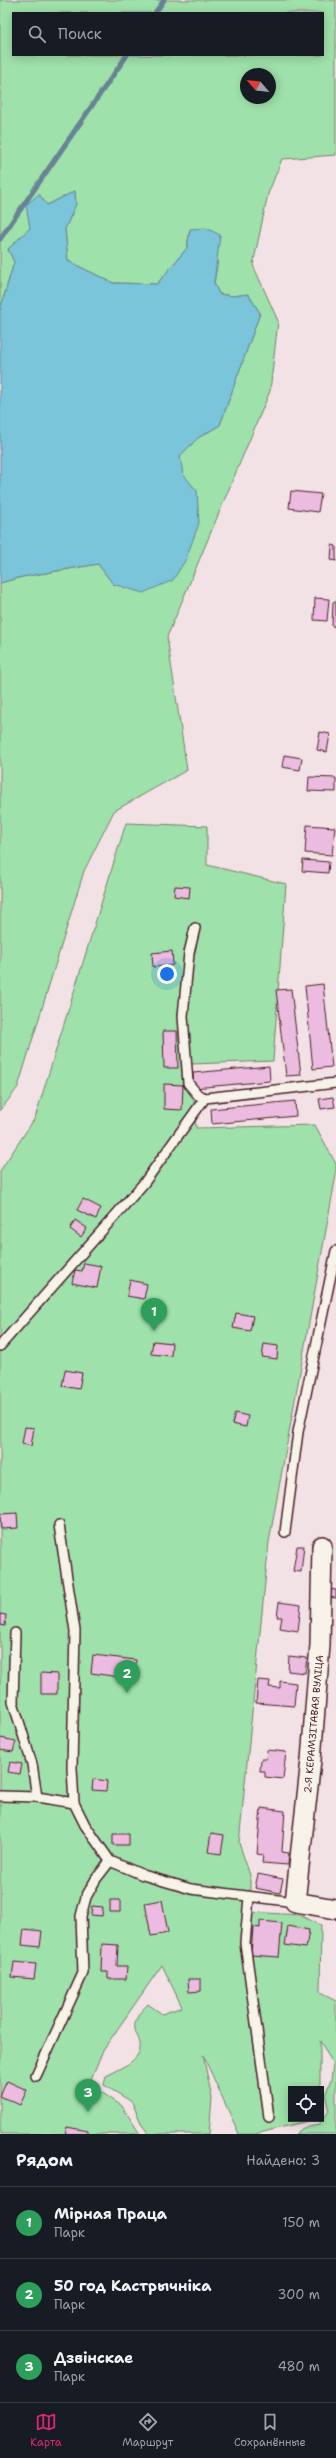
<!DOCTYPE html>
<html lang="ru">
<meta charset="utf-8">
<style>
body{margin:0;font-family:"Shantell Sans",sans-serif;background:#20242c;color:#f1f3f6}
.controls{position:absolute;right:12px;bottom:12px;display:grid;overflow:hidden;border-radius:0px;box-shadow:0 2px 10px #0003}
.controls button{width:36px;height:36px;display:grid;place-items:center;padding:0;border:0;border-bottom:1px solid #363941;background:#171b24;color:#f1f3f6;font:20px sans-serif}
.compass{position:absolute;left:240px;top:68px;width:36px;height:36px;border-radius:50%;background:#171b24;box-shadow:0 2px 10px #0003;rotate:298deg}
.you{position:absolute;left:167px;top:974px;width:14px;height:14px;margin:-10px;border:3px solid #fff;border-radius:50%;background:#1a73e8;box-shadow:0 0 0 6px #1a73e833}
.badge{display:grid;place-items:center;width:26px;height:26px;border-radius:50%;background:#db2777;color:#fff;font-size:13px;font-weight:700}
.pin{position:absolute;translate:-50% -33px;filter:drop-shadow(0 1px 2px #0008)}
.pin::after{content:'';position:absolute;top:21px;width:14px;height:12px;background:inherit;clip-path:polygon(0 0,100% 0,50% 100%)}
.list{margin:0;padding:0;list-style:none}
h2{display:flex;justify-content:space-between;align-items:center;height:52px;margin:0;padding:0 16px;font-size:17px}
h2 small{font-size:13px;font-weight:400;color:#9ea1a6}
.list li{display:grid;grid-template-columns:26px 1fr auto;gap:12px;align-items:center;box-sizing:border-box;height:72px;padding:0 16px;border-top:1px solid #363941}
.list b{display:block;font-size:15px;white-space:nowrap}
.list p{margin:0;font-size:13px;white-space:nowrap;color:#9ea1a6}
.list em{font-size:13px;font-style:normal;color:#9ea1a6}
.icon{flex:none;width:22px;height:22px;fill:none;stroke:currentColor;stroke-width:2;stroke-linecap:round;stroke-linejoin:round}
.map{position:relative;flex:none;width:336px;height:2134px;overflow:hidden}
.search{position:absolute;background:#171b24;box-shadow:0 2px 10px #0003;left:12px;right:12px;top:12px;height:44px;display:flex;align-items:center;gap:10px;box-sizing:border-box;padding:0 14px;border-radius:0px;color:#9ea1a6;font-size:15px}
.sheet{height:268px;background:#171b24}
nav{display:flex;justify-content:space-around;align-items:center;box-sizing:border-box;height:56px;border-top:1px solid #363941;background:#171b24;font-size:11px;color:#9ea1a6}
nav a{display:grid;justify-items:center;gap:2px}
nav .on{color:#db2777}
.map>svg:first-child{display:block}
.green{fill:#9fe1ab;stroke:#74806b;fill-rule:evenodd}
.water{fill:#7ac5d9;stroke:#678393}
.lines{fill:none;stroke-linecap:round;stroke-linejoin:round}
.stream{stroke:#678393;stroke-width:5}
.building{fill:#ebbcdf;stroke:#4a1f2b}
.lane-casing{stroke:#4a1f2b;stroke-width:12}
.street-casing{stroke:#4a1f2b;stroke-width:22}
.lane{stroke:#f7f3e8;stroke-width:9}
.street{stroke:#f7f3e8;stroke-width:19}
.labels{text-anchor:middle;stroke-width:3;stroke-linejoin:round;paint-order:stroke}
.street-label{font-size:10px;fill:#4a1f2b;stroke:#f7f3e8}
</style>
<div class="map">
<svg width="336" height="2134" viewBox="0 0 336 2134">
<rect width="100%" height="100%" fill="#f3e2e5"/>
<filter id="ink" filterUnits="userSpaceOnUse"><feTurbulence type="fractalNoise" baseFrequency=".025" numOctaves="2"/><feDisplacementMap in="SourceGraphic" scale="8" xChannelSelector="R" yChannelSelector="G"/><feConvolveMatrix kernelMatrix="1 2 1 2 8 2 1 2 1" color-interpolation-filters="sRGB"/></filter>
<g filter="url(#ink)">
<path class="green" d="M0 0H336V155L282 159 268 194 253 265 278 321 270 391 167 637 187 770 114 811 84 871 18 1087 0 1111V583L22 577 98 564 113 584 197 491 182 474 180 455 198 438 220 425 260 313 248 294 233 296 219 294 214 283 218 260 190 229 187 248 157 284 113 283 68 261 65 229 76 204 75 191 47 205 30 228 8 249 14 262 0 310ZM13 13H323V55H13ZM246 74H270V98H246Z
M126 823 207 826V865L286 884 273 1061 191 1064 196 1128 315 1125 336 1164V1175L269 1542 239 1843 250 1875V1912L299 1915 321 1925 320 1993 336 2001V2134H295L303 2128 319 2125 329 2111 325 2095 331 2080 333 2064 320 2041V2089H291V2119H316L255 2134H239L203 2055 212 2098 209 2134H149L142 2125 132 2102 104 2085 106 2076C116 2071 135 2063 139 2052 146 2035 120 2031 148 2004L162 2014 182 2007 162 1965 103 2050 89 2084 122 2106 140 2134H0V1171L35 1118Z"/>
<path class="water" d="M75 191 76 204 65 229 68 261 113 283 157 284 187 248 190 229 206 228 220 235 214 283 219 294 233 296 248 294 260 313 220 425 198 438 180 456 183 474 197 491 199 523 186 559 173 580 143 593 113 584 98 564 22 577 0 583V310L14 262 8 249 30 228 26 205 39 194 47 205Z"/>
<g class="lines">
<path class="stream" d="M155 13 164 0
M0 239 127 55"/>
</g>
<path class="building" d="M291 491 321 494 318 512 289 508Z
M332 545 336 546V561L331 560Z
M315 598 329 599 327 621 314 620Z
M333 602H336V627L332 626Z
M320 732 330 734 327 752 317 750Z
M284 755 302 758 300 770 282 767Z
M309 777 336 778V792L308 791Z
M307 825 335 827 332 855 305 853Z
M303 860 329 862 328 873 302 871Z
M175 886 190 887 189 898 174 896Z
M172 951 173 965 153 967 152 953Z
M323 984 332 1067 313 1069 305 986Z
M291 989 301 1075 286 1076 276 990Z
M163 1031H177L178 1068H164Z
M269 1066 270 1081 194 1088 193 1073Z
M164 1084 183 1085 182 1110 164 1109Z
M333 1097 335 1107 321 1109 319 1099Z
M295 1101 296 1116 212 1124 211 1109Z
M83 1199 101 1208 96 1219 77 1210Z
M75 1220 87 1228 81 1237 70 1229Z
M84 1263 101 1266 97 1288 72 1283 75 1270 82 1271Z
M130 1280 147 1284 144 1299 127 1296Z
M236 1313 253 1316 250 1331 233 1328Z
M153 1341 172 1343 171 1356 151 1354Z
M264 1344 278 1346 277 1359 262 1357Z
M65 1370 82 1373 79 1389 62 1386Z
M235 1413 248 1416 246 1427 232 1424Z
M25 1427 34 1428 31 1446 22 1444Z
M17 1513 18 1528 1 1529 0 1514Z
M297 1546H304L301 1572 293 1571Z
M328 1589 336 1590V1598L327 1597Z
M279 1602 301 1605 298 1631 280 1628 282 1617H277Z
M0 1614 6 1615 5 1626 0 1625Z
M93 1655 136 1660 134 1679 91 1673Z
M289 1656 307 1658 305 1673 288 1671Z
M41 1673 57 1674V1694H41Z
M258 1680 270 1681 269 1687 280 1688V1681L296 1683 294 1706 256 1703Z
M0 1738 16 1741 13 1752 0 1750Z
M267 1750 286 1752 283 1779 265 1777V1771H260L261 1759H266Z
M10 1762 22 1764 20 1774 8 1772Z
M93 1779 107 1781 106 1791 92 1790Z
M261 1808 285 1811 282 1852 289 1853 288 1865 262 1863 263 1855 257 1854Z
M211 1833 224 1835 221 1854 208 1852Z
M113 1834H129V1845H113Z
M258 1874 283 1879 280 1893 255 1888Z
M110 1900H120V1912H110Z
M162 1900 168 1933 151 1936 145 1903Z
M92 1906 103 1907 102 1916 91 1915Z
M260 1921 282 1923 279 1957 251 1955 253 1927 260 1928Z
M288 1926 309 1930 306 1948 285 1945Z
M24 1929 42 1931 40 1947 22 1945Z
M102 1944 118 1945 117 1966H127L126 1979H108V1972H101Z
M14 1962 36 1964 34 1979 12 1977Z
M188 1979H201V1991L189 1992Z
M7 2081 27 2090 20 2105 0 2096Z
M67 2127 88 2131V2134H65Z"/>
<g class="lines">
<g class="lane-casing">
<path id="lane" d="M195 928 189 953 183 1016 188 1083 198 1095 205 1098 336 1083
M0 1346 144 1183 205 1098
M59 1525 75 1631 72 1768 74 1803 85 1825 110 1861 143 1875 191 1889 295 1902
M285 1532 298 1432 336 1251
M15 1633 13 1702 32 1764 37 1797 74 1803
M0 1796 37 1797
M249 1897 245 1943 269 2117
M36 2076 83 1973 81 1916 86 1897 96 1879 110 1861"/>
</g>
<g class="street-casing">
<path id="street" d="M322 1546 320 1645 311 1760 295 1902 336 1909"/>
</g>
<use href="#lane" class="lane"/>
<use href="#street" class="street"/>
</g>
</g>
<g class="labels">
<g class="street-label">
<text transform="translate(313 1724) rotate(-85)" y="4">2-Я КЕРАМЗІТАВАЯ ВУЛІЦА</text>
</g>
</g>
</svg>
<div class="controls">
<button><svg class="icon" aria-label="locate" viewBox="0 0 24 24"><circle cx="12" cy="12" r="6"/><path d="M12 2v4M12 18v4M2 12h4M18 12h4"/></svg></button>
</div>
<svg class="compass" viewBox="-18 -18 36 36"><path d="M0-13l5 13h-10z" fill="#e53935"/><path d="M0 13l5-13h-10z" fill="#9ea1a6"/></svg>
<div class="you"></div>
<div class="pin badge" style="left:154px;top:1331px;background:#2e9e5b">1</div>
<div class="pin badge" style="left:127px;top:1693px;background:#2e9e5b">2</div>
<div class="pin badge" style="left:88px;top:2112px;background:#2e9e5b">3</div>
<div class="search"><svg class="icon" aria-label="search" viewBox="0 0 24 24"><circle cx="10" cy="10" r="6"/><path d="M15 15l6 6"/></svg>Поиск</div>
</div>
<section class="sheet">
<h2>Рядом<small>Найдено: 3</small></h2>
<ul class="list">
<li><span class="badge" style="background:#2e9e5b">1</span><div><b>Мірная Праца</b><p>Парк</p></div><em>150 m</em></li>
<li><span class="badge" style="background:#2e9e5b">2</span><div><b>50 год Кастрычніка</b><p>Парк</p></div><em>300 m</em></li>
<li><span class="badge" style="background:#2e9e5b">3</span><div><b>Дзвінскае</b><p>Парк</p></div><em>480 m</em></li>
</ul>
</section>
<nav>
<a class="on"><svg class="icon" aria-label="map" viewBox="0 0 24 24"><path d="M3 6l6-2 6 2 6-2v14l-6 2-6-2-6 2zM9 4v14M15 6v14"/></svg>Карта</a>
<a><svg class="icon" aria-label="directions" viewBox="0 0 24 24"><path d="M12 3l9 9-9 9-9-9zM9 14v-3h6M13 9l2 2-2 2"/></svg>Маршрут</a>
<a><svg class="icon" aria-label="saved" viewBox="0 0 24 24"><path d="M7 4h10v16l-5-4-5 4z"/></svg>Сохранённые</a>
</nav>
